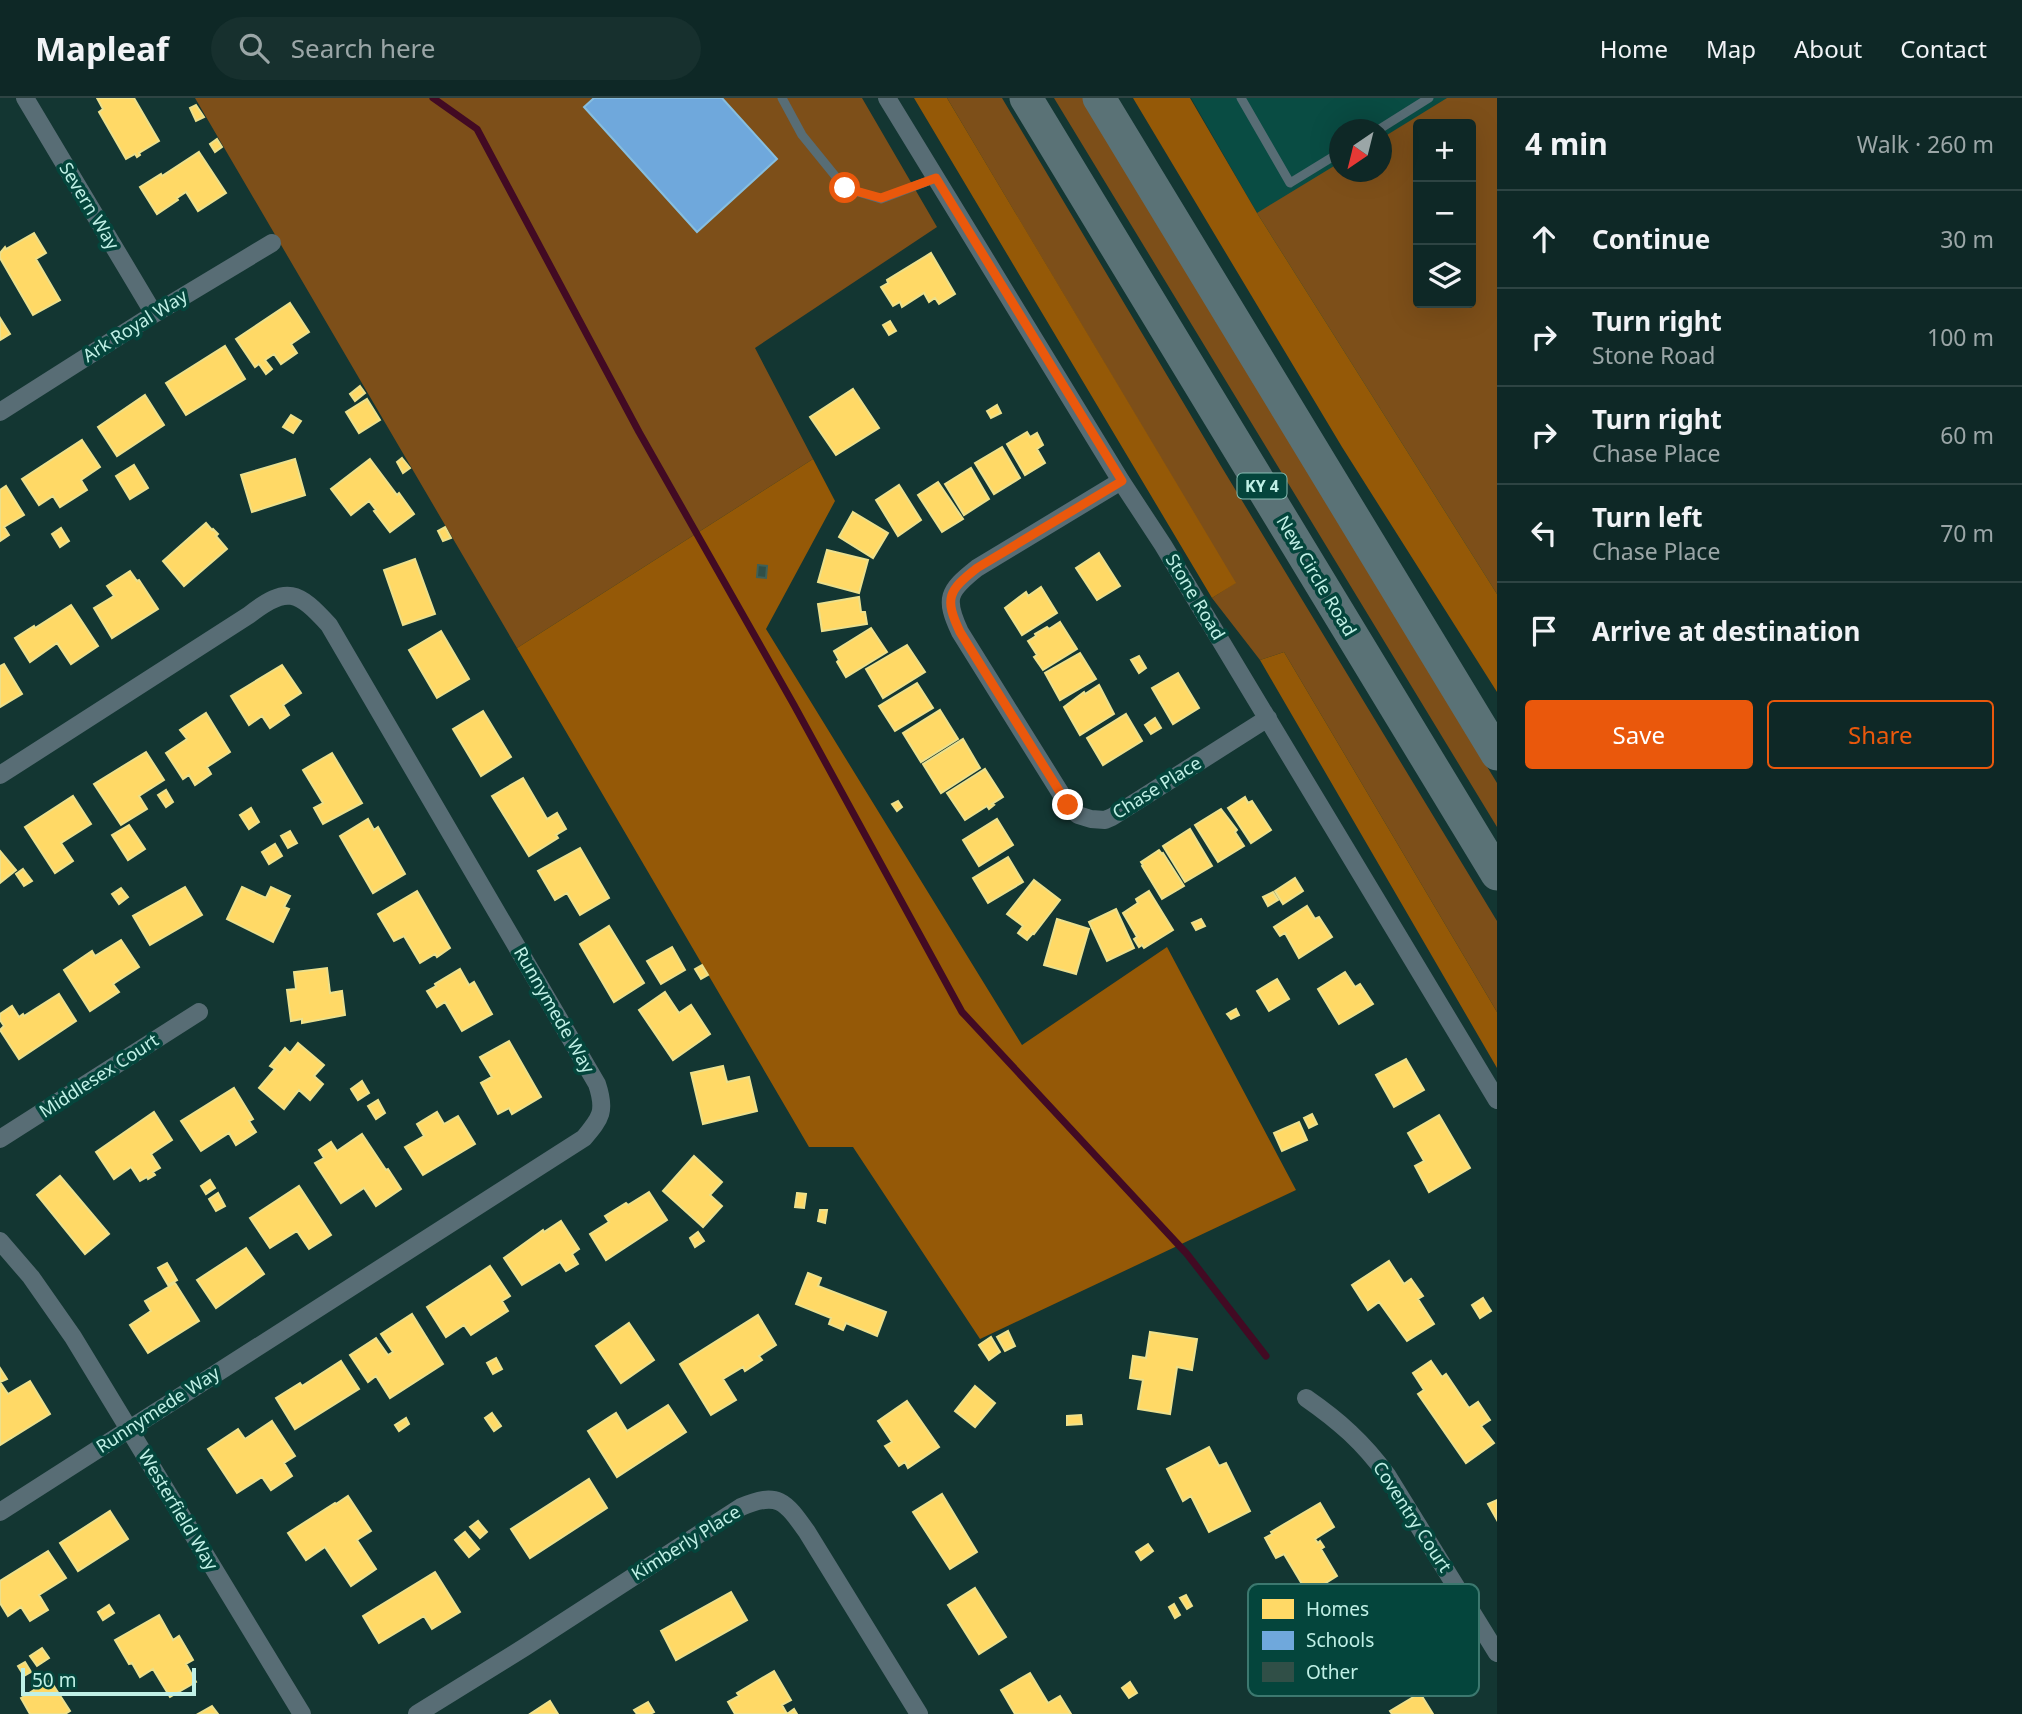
<!DOCTYPE html>
<meta charset="utf-8">
<style>
body{margin:0;font-family:"Noto Sans",sans-serif;background:#17302e;color:#f1f3f6}
.controls{position:absolute;right:21px;top:21px;display:grid;overflow:hidden;border-radius:7px;box-shadow:0 7px 28px #0002}
.controls button{width:63px;height:63px;display:grid;place-items:center;padding:0;border:0;border-bottom:2px solid #2e4443;background:#0e2826;color:#f1f3f6;font:35px sans-serif}
.compass{position:absolute;left:1329px;top:21px;width:63px;height:63px;border-radius:50%;background:#0e2826;box-shadow:0 7px 28px #0002;rotate:215deg}
.scale{position:absolute;left:21px;bottom:18px;width:175px;box-sizing:border-box;padding-left:7px;border:4px solid #c0f0e6;border-top:0;font-size:19px;line-height:24px;white-space:nowrap;color:#c0f0e6;-webkit-text-stroke:5px #04453c;paint-order:stroke}
.stop{position:absolute;width:21px;height:21px;margin:-16px;border:5px solid #ea580c;border-radius:50%;background:#fff}
.stop.end{background:#ea580c;border-color:#fff;box-shadow:0 2px 7px #0008}
.list{margin:0;padding:0;list-style:none}
h2{display:flex;justify-content:space-between;align-items:center;height:91px;margin:0;padding:0 28px;font-size:30px}
h2 small{font-size:23px;font-weight:400;color:#9ba6a7}
.list li{display:grid;grid-template-columns:46px 1fr auto;gap:21px;align-items:center;box-sizing:border-box;height:98px;padding:0 28px;border-top:2px solid #2e4443}
.list b{display:block;font-size:26px;white-space:nowrap}
.list p{margin:0;font-size:23px;white-space:nowrap;color:#9ba6a7}
.list em{font-size:23px;font-style:normal;color:#9ba6a7}
.actions{display:flex;gap:14px;padding:21px 28px}
.actions a{flex:1;padding:16px 0;border:2px solid #ea580c;border-radius:7px;text-align:center;font-size:24px;color:#ea580c}
.actions .main{background:#ea580c;color:#fff}
.icon{flex:none;width:38px;height:38px;fill:none;stroke:currentColor;stroke-width:2;stroke-linecap:round;stroke-linejoin:round}
.map{position:relative;flex:none;width:1497px;height:1616px;overflow:hidden}
header{display:flex;align-items:center;gap:42px;box-sizing:border-box;height:98px;padding:0 35px;background:#0e2826;border-bottom:2px solid #2e4443}
header strong{font-size:33px}
nav{display:flex;gap:38px;margin-inline-start:auto;font-size:24px}
.search{width:490px;height:63px;background:#17302e;display:flex;align-items:center;gap:18px;box-sizing:border-box;padding:0 24px;border-radius:38px;color:#9ba6a7;font-size:26px}
main{display:flex}
aside{flex:1;background:#0e2826}
.map>svg:first-child{display:block}
.built{fill:#094c43;fill-rule:evenodd}
.green{fill:#7d4f19;fill-rule:evenodd}
.forest{fill:#955907}
.homes{fill:#ffd966;stroke:#ece08c;stroke-width:2}
.schools{fill:#6fa8dc;stroke:#87bedf;stroke-width:2}
.lines{fill:none;stroke-linecap:round;stroke-linejoin:round}
.stream{stroke:#420a23;stroke-width:7}
.building{fill:#304f47;stroke:#3e6057;stroke-width:2}
.lane{stroke:#586d75;stroke-width:9}
.street{stroke:#586d75;stroke-width:18}
.highway{stroke:#5a7276;stroke-width:33}
.route{stroke:#ea580c;stroke-width:9}
.labels{text-anchor:middle;stroke-width:7;stroke-linejoin:round;paint-order:stroke}
.shield{fill:#04453c;stroke:#88bdb3;stroke-width:2}
.shield-label{font-size:16px;font-weight:bold;fill:#c0f0e6}
.street-label{font-size:18px;fill:#c0f0e6;stroke:#04453c}
.key{fill:#04453c;stroke:#3c786f;stroke-width:2}
.key-label{font-size:19px;fill:#c0f0e6}
</style>
<header>
<strong>Mapleaf</strong>
<div class="search"><svg class="icon" aria-label="search" viewBox="0 0 24 24"><circle cx="10" cy="10" r="6"/><path d="M15 15l6 6"/></svg>Search here</div>
<nav><a>Home</a><a>Map</a><a>About</a><a>Contact</a></nav>
</header>
<main>
<div class="map">
<svg width="1497" height="1616" viewBox="0 0 1497 1616">
<rect width="100%" height="100%" fill="#133632"/>
<path class="built" d="M1191 0H1497V496L1257 115ZM1418 26H1471V205H1418ZM1339 32H1381V74H1339Z"/>
<path class="green" d="M195 0H862L937 129 755 250 813 361 517 550Z
M947 0H1002L1221 368 1497 823V914L1284 554 1260 562 1212 500 1235 485Z
M1054 0H1083L1497 685V729Z
M1447 0H1497V496L1257 115 1339 65V74H1381L1382 40ZM1418 26H1471V205H1418Z"/>
<path class="forest" d="M914 0H947L1236 485 1212 500Z
M1133 0H1190L1257 115 1497 496V594L1342 349Z
M813 361 835 403 766 531 1022 947 1167 849 1296 1092 980 1241 853 1049H809L517 550Z
M1284 554 1497 914V970L1260 562Z"/>
<path class="homes" d="M97 0H134L159 43 139 55 140 57 137 59 135 56 126 61 99 14 103 11Z
M196 7 204 19 196 23 190 10Z
M217 41 222 49 215 54 210 46Z
M199 54 226 95 198 113 186 94 177 100 178 102 157 116 140 89 161 76 162 78Z
M34 135 46 155 36 161 60 202 33 217 0 160V155L5 149 6 151Z
M931 155 955 196 939 206 935 200 929 204 924 195 902 209 900 204 893 208 881 189 888 185 887 182Z
M290 205 309 234 291 246 297 255 281 266 274 256 265 262 272 271 266 276 259 266 255 269 236 241Z
M0 220 10 236 0 242Z
M890 223 896 233 889 237 883 227Z
M225 248 245 281 186 317 166 285Z
M360 288 365 295 355 303 350 296Z
M853 291 879 330 836 357 810 319Z
M145 297 164 327 117 358 98 329Z
M367 301 380 322 359 335 346 314Z
M997 307 1001 315 991 320 987 313Z
M291 317 301 323 293 335 283 329Z
M1027 334 1030 339 1037 335 1043 347 1037 351 1045 365 1025 377 1007 346Z
M82 342 100 369 81 382 87 392 60 409 53 398 39 407 22 381Z
M1002 349 1020 380 994 396 975 365Z
M402 360 410 370 403 375 397 364Z
M295 361 305 397 252 414 241 377Z
M370 361 397 397 399 395 414 416 390 434 374 413 376 412 369 403 351 417 331 391Z
M134 367 148 390 130 401 116 378Z
M971 370 989 401 964 417 945 386Z
M938 384 963 421 942 434 918 397Z
M899 387 921 422 898 438 876 402Z
M6 388 24 417 4 429 9 437 0 443V392Z
M853 414 888 435 873 460 839 439Z
M206 425 212 432 213 431 218 436 216 438 227 451 184 488 163 463Z
M445 429 451 440 443 443 438 433Z
M61 430 69 443 60 449 52 436Z
M827 452 868 462 859 495 818 484Z
M1099 455 1120 488 1097 502 1076 470Z
M415 461 435 516 403 527 384 472Z
M130 473 137 483 139 482 158 511 112 540 94 510 114 498 107 488Z
M1041 489 1057 515 1022 537 1005 510 1026 494 1028 498Z
M859 499 861 514H865L867 526 822 533 818 506Z
M71 507 98 548 71 566 57 545 30 564 15 540 34 528 35 530Z
M1060 524 1077 551 1043 572 1034 559 1037 557 1028 543 1036 538 1035 536 1047 529 1049 531Z
M871 530 887 554 846 579 837 564 839 562 834 553Z
M441 533 469 581 437 600 409 552Z
M907 547 925 574 883 600 866 571Z
M1080 555 1096 581 1060 602 1045 575Z
M1139 558 1146 570 1139 575 1131 562Z
M4 566 22 596 0 609V568Z
M282 567 301 595 283 607 289 617 270 630 262 618 249 627 231 598Z
M1178 575 1199 610 1173 626 1152 590Z
M917 585 933 610 895 633 879 608Z
M1099 587 1114 616 1080 637 1064 609 1084 594 1085 596Z
M940 612 958 641 921 664 903 635Z
M483 613 511 659 481 678 453 631Z
M206 615 230 654 207 669 211 676 195 687 189 677 183 681 166 655 187 641 180 632Z
M1126 616 1142 643 1103 667 1087 640Z
M1155 620 1161 630 1151 636 1145 627Z
M963 641 980 670 941 695 923 666Z
M146 654 164 682 139 698 147 711 121 727 94 686Z
M332 655 362 705 323 726 314 710 323 705 303 672Z
M985 671 1003 699 992 706 994 707 989 711 987 708 965 722 947 695Z
M523 680 547 721 557 715 566 731 556 737 558 740 529 758 492 698Z
M166 692 173 704 166 709 158 697Z
M73 698 91 726 61 745 73 763 55 775 25 729Z
M1245 699 1248 705 1252 703 1271 732 1251 745 1228 710Z
M898 703 902 709 897 713 892 706Z
M251 710 259 724 249 731 240 717Z
M1221 711 1237 732 1235 734 1244 748 1218 764 1195 727Z
M368 721 374 732 378 729 405 776 373 795 340 738Z
M997 721 1013 747 979 768 963 742Z
M129 727 145 751 128 762 112 737Z
M1190 731 1212 768 1185 784 1163 748Z
M290 733 297 745 288 750 281 738Z
M275 746 282 758 269 766 262 754Z
M580 750 609 800 580 817 567 795 555 802 538 773Z
M1159 752 1162 756 1163 755 1184 788 1162 801 1142 768 1143 767 1141 764Z
M0 753 16 772 0 785Z
M1008 759 1023 784 988 805 973 780Z
M23 771 32 783 24 788 16 776Z
M1295 780 1303 793 1283 806 1275 793Z
M1034 782 1060 802 1034 836 1033 835 1027 842 1018 835 1023 828 1007 816Z
M185 789 202 817 150 847 133 818Z
M242 789 266 800 271 789 290 798 284 809 289 811 273 844 227 821Z
M121 790 128 799 119 806 112 796Z
M417 793 450 850 437 859 435 856 420 865 404 838 394 843 378 816Z
M1149 793 1173 832 1144 850 1142 847 1139 849 1134 841 1137 839 1123 815 1138 805 1136 801Z
M1273 794 1278 802 1268 808 1263 799Z
M1307 808 1315 821 1319 819 1332 839 1299 860 1285 835 1280 838 1274 829Z
M1116 811 1134 850 1107 863 1089 824Z
M1057 821 1089 831 1076 876 1044 867Z
M1201 821 1205 828 1196 832 1192 825Z
M609 828 644 885 614 904 580 846Z
M121 842 139 869 113 886 119 894 90 913 64 872 92 853 95 858Z
M672 849 685 872 661 886 647 863Z
M702 867 708 877 701 881 695 871Z
M327 870 330 895 342 893 345 917 302 925V921L291 923 287 892 296 891 294 874Z
M460 871 469 887 474 884 492 916 462 933 445 904 437 909 427 893 436 888 435 886Z
M1345 874 1355 889 1360 886 1373 906 1339 926 1318 891Z
M1277 881 1289 901 1269 913 1257 893Z
M665 894 679 915 691 907 710 936 673 962 639 912Z
M59 896 76 923 19 961 0 932 4 928 0 922V916L12 908 19 919 23 916 24 918Z
M1236 911 1239 917 1231 921 1227 916Z
M509 943 541 999 512 1016 509 1010 498 1016 481 985 492 979 480 959Z
M298 945 324 967 314 978 323 986 310 1002 299 992 284 1011 259 990 275 971 270 968 285 950 290 955Z
M1406 961 1424 992 1394 1009 1376 977Z
M723 968 727 984 749 979 757 1013 703 1026 691 975Z
M362 983 369 995 358 1002 351 991Z
M234 990 253 1021 249 1023 256 1034 236 1047 229 1035 201 1053 181 1023Z
M378 1002 385 1015 376 1021 368 1008Z
M154 1014 172 1042 151 1056 160 1070 153 1074 155 1077 148 1081 147 1079 140 1083 131 1069 114 1081 96 1054Z
M437 1014 444 1026 458 1018 475 1046 423 1077 405 1049 424 1038 417 1026Z
M1312 1016 1317 1026 1309 1030 1304 1020Z
M1439 1017 1470 1070 1429 1094 1415 1068 1424 1063 1408 1035Z
M1299 1024 1307 1042 1282 1053 1274 1035Z
M362 1036 386 1072 388 1071 401 1091 376 1108 364 1090 341 1105 315 1065 324 1060 319 1052 331 1044 337 1053Z
M694 1058 722 1084 710 1097 722 1108 703 1129 663 1093Z
M60 1078 109 1136 85 1156 37 1097Z
M210 1082 215 1090 206 1096 201 1088Z
M299 1088 331 1137 309 1151 297 1133 270 1150 250 1120Z
M649 1094 667 1122 606 1162 590 1136 609 1124 605 1118 626 1105 628 1107Z
M218 1095 225 1108 216 1113 209 1101Z
M797 1095 806 1096 804 1110 795 1109Z
M820 1112H827L825 1125 818 1123Z
M561 1123 579 1151 572 1156 578 1166 566 1173 560 1164 522 1187 504 1160 543 1132 544 1134Z
M698 1134 704 1143 695 1149 690 1140Z
M246 1150 264 1176 216 1210 197 1182Z
M1389 1163 1404 1186 1411 1181 1423 1198 1418 1201 1434 1226 1407 1243 1379 1204 1368 1212 1352 1187Z
M167 1165 177 1182 168 1187 158 1170Z
M490 1168 510 1198 502 1203 508 1213 471 1237 464 1227 446 1239 427 1209Z
M808 1175 821 1180 818 1188 886 1214 877 1238 846 1225 843 1232 829 1226 831 1220 796 1206Z
M175 1185 199 1223 148 1255 130 1227 151 1213 145 1203Z
M1483 1200 1491 1213 1480 1220 1472 1207Z
M412 1216 443 1266 390 1300 376 1278 368 1284 350 1257 376 1240 388 1257 393 1254 381 1236Z
M758 1217 776 1247 759 1258 762 1262 745 1273 743 1269 723 1281 736 1302 711 1317 680 1266Z
M629 1225 654 1262 621 1285 596 1248Z
M1008 1233 1015 1248 1005 1253 997 1239Z
M1150 1234 1197 1241 1192 1272 1177 1269 1170 1316 1138 1311 1143 1282 1130 1280 1133 1258 1146 1260Z
M991 1239 1000 1254 989 1262 979 1247Z
M496 1260 502 1271 493 1276 487 1265Z
M341 1263 359 1291 295 1331 276 1300 300 1285 302 1288Z
M1431 1263 1442 1279 1446 1276 1469 1310 1478 1304 1490 1322 1481 1328 1494 1345 1466 1365 1418 1296 1424 1292 1413 1275Z
M0 1270 7 1281 0 1284 8 1296 30 1283 50 1316 0 1347Z
M975 1288 995 1305 975 1329 955 1313Z
M907 1303 939 1349 908 1370 905 1364 899 1368 885 1348 892 1344 878 1323Z
M668 1307 686 1334 617 1379 588 1333 616 1315 627 1333Z
M492 1315 501 1328 494 1333 485 1320Z
M1081 1317 1082 1326 1067 1327V1318Z
M406 1320 409 1326 399 1333 395 1327Z
M272 1323 295 1358 284 1365 292 1378 271 1392 262 1379 237 1395 208 1351 238 1331 245 1341Z
M1209 1349 1219 1368 1226 1365 1250 1413 1209 1434 1191 1398 1183 1403 1167 1371Z
M589 1381 607 1410 530 1460 511 1431Z
M942 1396 977 1454 950 1471 913 1414Z
M348 1398 371 1433 357 1442 376 1471 351 1488 325 1449 306 1462 288 1435 335 1405 336 1406Z
M1497 1402V1422L1488 1406Z
M1320 1405 1334 1429 1315 1441 1318 1445 1320 1443 1324 1449 1321 1451 1337 1478 1308 1496 1284 1456 1276 1460 1265 1440 1272 1436 1271 1434Z
M110 1413 128 1441 78 1473 60 1445Z
M478 1423 487 1434 480 1440 470 1429Z
M465 1434 479 1451 469 1459 455 1442Z
M1148 1446 1153 1453 1141 1462 1136 1454Z
M48 1453 66 1480 39 1497 48 1512 30 1523 21 1509 8 1518 0 1505V1483Z
M435 1474 460 1514 432 1531 424 1518 379 1545 363 1518Z
M975 1490 1006 1539 979 1556 948 1507Z
M731 1494 747 1522 676 1562 661 1533Z
M1186 1497 1192 1508 1187 1511 1180 1500Z
M1174 1506 1180 1517 1175 1520 1169 1509Z
M109 1507 114 1515 103 1522 98 1514Z
M159 1517 173 1542 179 1538 193 1562 186 1566 196 1584 170 1599 153 1571 140 1579 132 1565 129 1566 115 1542Z
M42 1550 49 1560 37 1568 30 1558Z
M25 1564 31 1574 24 1578 18 1568Z
M774 1573 791 1602 782 1607 787 1616 794 1611 797 1616H735L728 1604 739 1598 737 1595Z
M1030 1575 1048 1605 1060 1598 1071 1616H1015L1001 1592Z
M50 1582 70 1613 65 1616H30L21 1600Z
M1130 1584 1137 1595 1129 1600 1122 1590Z
M1420 1595 1433 1616H1392L1390 1613Z
M550 1603 558 1616H530Z
M648 1604 654 1614 650 1616H637L634 1612Z
M212 1608 218 1616H198Z"/>
<path class="schools" d="M594 0H722L777 61 697 134 584 9Z"/>
<g class="lines">
<path class="stream" d="M433 0 477 31 639 334 794 607 962 914 1187 1156 1266 1258"/>
</g>
<path class="building" d="M758 467 767 468 766 480 757 479Z"/>
<g class="lines">
<path class="lane" d="M782 0 802 37 845 90 881 101 936 80
M1241 0 1290 85 1339 55
M1378 32 1429 0"/>
<path class="street" d="M25 0 154 216
M887 0 1121 383 1163 447 1497 1002
M0 314 154 216 272 145
M1121 383 977 470C948 493 944 500 960 534L1068 707 1078 717 1091 721 1105 722 1112 719 1268 620
M0 677 249 517C287 487 298 493 329 527L597 986C606 1013 601 1020 584 1040L0 1414
M0 1041 199 914
M0 1143 31 1179 73 1239 302 1616
M1306 1300C1339 1323 1363 1344 1387 1377L1497 1555
M417 1616 525 1549 741 1409C778 1393 785 1403 807 1434L919 1616"/>
<path class="highway" d="M1026 0 1497 776
M1099 0 1497 656"/>
</g>
<g class="lines">
<path class="route" d="M845 90 881 100 936 80 1122 383 977 470C948 493 944 500 960 534L1068 707"/>
</g>
<g class="labels">
<rect class="shield" x="1237.5" y="375.5" width="49" height="25" rx="5"/>
<g class="shield-label">
<text x="1262" y="394">KY 4</text>
</g>
<g class="street-label">
<text transform="translate(89 108) rotate(59)" y="6">Severn Way</text>
<text transform="translate(135 228) rotate(-32)" y="6">Ark Royal Way</text>
<text transform="translate(1316 478) rotate(59)" y="6">New Circle Road</text>
<text transform="translate(1195 499) rotate(59)" y="6">Stone Road</text>
<text transform="translate(1157 690) rotate(-32)" y="6">Chase Place</text>
<text transform="translate(554 912) rotate(60)" y="6">Runnymede Way</text>
<text transform="translate(99 978) rotate(-33)" y="6">Middlesex Court</text>
<text transform="translate(158 1312) rotate(-33)" y="6">Runnymede Way</text>
<text transform="translate(178 1412) rotate(59)" y="6">Westerfield Way</text>
<text transform="translate(1412 1419) rotate(57)" y="6">Coventry Court</text>
<text transform="translate(686 1445) rotate(-32)" y="6">Kimberly Place</text>
</g>
</g>
<rect x="1248" y="1486" width="231" height="112" rx="10" class="key"/>
<rect x="1262" y="1501" width="32" height="20" fill="#ffd966"/>
<rect x="1262" y="1533" width="32" height="19" fill="#6fa8dc"/>
<rect x="1262" y="1564" width="32" height="20" fill="#304f47"/>
<g class="key-label">
<text x="1306" y="1518">Homes</text>
<text x="1306" y="1549">Schools</text>
<text x="1306" y="1581">Other</text>
</g>
</svg>
<div class="controls">
<button>+</button>
<button>−</button>
<button><svg class="icon" aria-label="layers" viewBox="0 0 24 24"><path d="M12 4l9 5-9 5-9-5zM3 14l9 5 9-5"/></svg></button>
</div>
<svg class="compass" viewBox="-18 -18 36 36"><path d="M0-13l5 13h-10z" fill="#e53935"/><path d="M0 13l5-13h-10z" fill="#9ba6a7"/></svg>
<div class="scale">50 m</div>
<div class="stop" style="left:845px;top:90px"></div>
<div class="stop end" style="left:1068px;top:707px"></div>
</div>
<aside>
<h2>4 min<small>Walk · 260 m</small></h2>
<ul class="list">
<li><svg class="icon" aria-label="ahead" viewBox="0 0 24 24"><path d="M12 20V5M6 11l6-6 6 6"/></svg><div><b>Continue</b></div><em>30 m</em></li>
<li><svg class="icon" aria-label="right" viewBox="0 0 24 24"><path d="M7 20v-9h11M14 6l5 5-5 5"/></svg><div><b>Turn right</b><p>Stone Road</p></div><em>100 m</em></li>
<li><svg class="icon" aria-label="right" viewBox="0 0 24 24"><path d="M7 20v-9h11M14 6l5 5-5 5"/></svg><div><b>Turn right</b><p>Chase Place</p></div><em>60 m</em></li>
<li><svg class="icon" aria-label="left" viewBox="0 0 24 24"><path d="M17 20v-9H6M10 6l-5 5 5 5"/></svg><div><b>Turn left</b><p>Chase Place</p></div><em>70 m</em></li>
<li><svg class="icon" aria-label="arrive" viewBox="0 0 24 24"><path d="M6 21V4h12l-3 4 3 4H6"/></svg><div><b>Arrive at destination</b></div></li>
</ul>
<div class="actions"><a class="main">Save</a><a>Share</a></div>
</aside>
</main>
